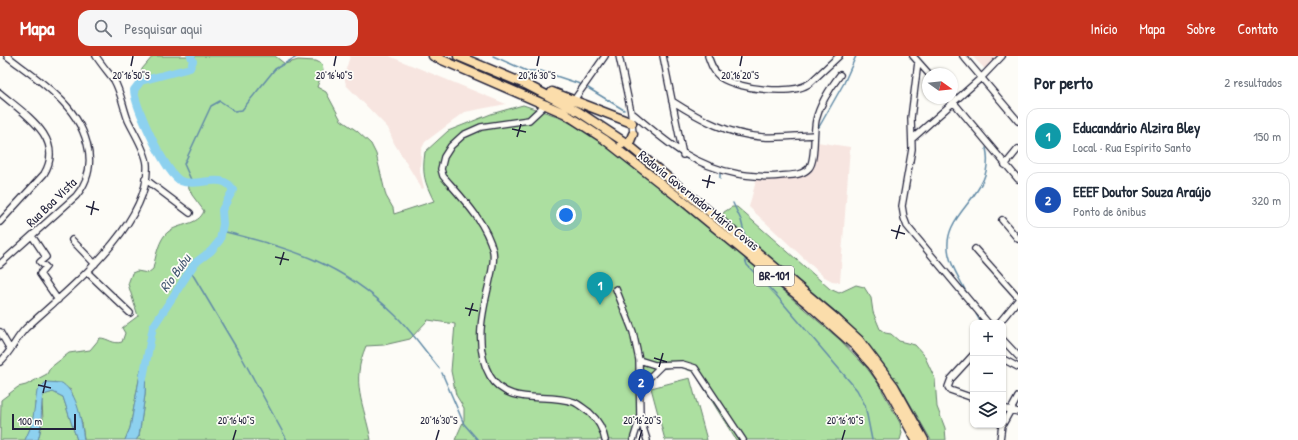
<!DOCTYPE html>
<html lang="pt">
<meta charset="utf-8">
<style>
body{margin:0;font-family:"Patrick Hand",sans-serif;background:#f6f6f7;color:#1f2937}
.controls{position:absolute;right:12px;bottom:12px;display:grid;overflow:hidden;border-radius:8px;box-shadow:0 1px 3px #0004}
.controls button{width:36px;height:36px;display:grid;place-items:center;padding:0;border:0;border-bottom:1px solid #e0e1e3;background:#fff;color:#1f2937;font:20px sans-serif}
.compass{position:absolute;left:922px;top:12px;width:36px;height:36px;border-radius:50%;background:#fff;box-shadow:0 1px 3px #0004;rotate:105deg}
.scale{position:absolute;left:12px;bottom:10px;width:64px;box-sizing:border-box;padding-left:4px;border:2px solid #22223b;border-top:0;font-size:11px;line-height:14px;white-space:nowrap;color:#22223b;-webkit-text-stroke:3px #fdfcf7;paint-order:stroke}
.you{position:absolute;left:566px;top:159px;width:14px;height:14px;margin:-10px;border:3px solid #fff;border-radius:50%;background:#1a73e8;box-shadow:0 0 0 6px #1a73e833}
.badge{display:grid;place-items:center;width:26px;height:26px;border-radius:50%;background:#c8321e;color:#fff;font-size:13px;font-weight:700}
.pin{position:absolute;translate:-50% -33px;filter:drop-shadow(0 1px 2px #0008)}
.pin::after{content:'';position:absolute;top:21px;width:14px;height:12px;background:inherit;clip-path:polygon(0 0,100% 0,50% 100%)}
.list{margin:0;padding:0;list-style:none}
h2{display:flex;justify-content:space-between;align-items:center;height:52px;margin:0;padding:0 16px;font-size:17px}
h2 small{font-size:13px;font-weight:400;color:#747a83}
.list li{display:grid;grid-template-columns:26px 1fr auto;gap:12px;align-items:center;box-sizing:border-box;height:56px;margin:0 8px 8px;padding:0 8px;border:1px solid #e0e1e3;border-radius:12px}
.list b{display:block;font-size:15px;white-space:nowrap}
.list p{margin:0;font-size:13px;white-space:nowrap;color:#747a83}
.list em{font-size:13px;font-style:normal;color:#747a83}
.icon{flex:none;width:22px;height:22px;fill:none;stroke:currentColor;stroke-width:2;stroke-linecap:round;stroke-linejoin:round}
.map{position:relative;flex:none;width:1018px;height:384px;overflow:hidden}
header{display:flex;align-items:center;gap:24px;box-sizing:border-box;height:56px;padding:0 20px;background:#c8321e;color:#fff}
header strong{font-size:19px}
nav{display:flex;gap:22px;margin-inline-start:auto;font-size:14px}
.search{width:280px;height:36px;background:#f6f6f7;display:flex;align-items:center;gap:10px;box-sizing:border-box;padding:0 14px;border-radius:12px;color:#747a83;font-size:15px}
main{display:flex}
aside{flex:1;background:#fff}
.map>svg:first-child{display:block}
.built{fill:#f7e5e0}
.green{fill:#acdfa0;stroke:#67806e}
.water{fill:#8dd1ef;stroke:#628ba7}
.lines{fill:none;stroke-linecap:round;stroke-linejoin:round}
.stream{stroke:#628ba7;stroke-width:1.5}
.river{stroke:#8dd1ef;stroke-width:8}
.minor-casing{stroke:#22223b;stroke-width:8}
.highway-casing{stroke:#22223b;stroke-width:11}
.minor{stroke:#fdfcf7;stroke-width:5.5}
.highway{stroke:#fbddab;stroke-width:8}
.ticks{fill:none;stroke:#22223b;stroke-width:1.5}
.labels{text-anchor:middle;stroke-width:3.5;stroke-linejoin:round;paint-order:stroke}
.shield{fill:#fdfcf7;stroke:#646373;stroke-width:1}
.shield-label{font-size:12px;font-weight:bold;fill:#22223b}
.street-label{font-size:13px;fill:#22223b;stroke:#fdfcf7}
.water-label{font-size:14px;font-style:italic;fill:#425771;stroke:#fdfcf7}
.ticks-label{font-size:10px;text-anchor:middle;fill:#22223b;stroke:#fdfcf7;stroke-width:3.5;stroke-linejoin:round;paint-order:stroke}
</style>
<header>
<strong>Mapa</strong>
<div class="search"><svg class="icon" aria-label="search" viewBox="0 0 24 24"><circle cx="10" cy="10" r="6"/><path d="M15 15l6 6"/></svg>Pesquisar aqui</div>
<nav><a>Início</a><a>Mapa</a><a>Sobre</a><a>Contato</a></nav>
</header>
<main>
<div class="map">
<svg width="1018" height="384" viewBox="0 0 1018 384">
<rect width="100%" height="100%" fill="#fdfcf7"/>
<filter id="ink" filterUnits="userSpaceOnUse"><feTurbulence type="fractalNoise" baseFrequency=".025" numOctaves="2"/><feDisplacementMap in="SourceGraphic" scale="8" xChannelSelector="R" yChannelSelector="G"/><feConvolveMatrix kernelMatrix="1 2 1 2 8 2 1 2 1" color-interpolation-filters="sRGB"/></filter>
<g filter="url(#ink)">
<path class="built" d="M350 0H389L506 48 465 56 425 86 421 94 420 116 424 132 422 133 394 87 388 72 346 29 344 20Z
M972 0H999L985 13Z
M817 86 850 91 840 226 832 225 823 220 749 151 757 121 805 118 811 115 815 106Z"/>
<path class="green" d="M153 0H275L285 8 298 4 316 5 322 8 323 15 317 31 326 36 341 64 357 75 371 88 376 98 386 140 393 152 394 158 434 145C424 125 422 118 425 96L448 75 491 58 523 49 554 59 584 74 614 94 708 170 840 284 866 311 878 327 900 367 902 377 900 384H736L694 316 677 310 662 313 651 321 641 341 634 384H455L464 364V352L456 339 451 315 455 268 428 264 410 283 384 289 366 290C350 327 364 348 371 384H136L139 380 145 339 146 315 144 311 141 313 130 372 125 384H84L82 367 71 334 54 326 35 346C36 360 31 372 25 384H0L1 344 18 331 26 329 47 318 50 312 69 297 90 294 100 282C108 282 113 289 122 286L125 277 122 272 138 260 128 228 132 217 137 215 148 217 153 213C155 203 159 182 168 176 179 167 198 170 204 155L192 139 186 125 169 116 145 74 137 55 135 41 140 19 142 13Z
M732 151H737L830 233 839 237 856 229 864 231 871 242 873 256 880 273 885 277 891 278 899 285 915 289 924 299 935 323 937 351 945 372 946 384H931L901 332 868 289 841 260 722 161 724 156Z
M690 322 707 384H665L651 332Z
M53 336 63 341 77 384H38L43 364 42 346 43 339Z"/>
<path class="water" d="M144 311 146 315 145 339 139 380 136 384H125L130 372 141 313Z
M46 326 62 327C79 339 81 365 84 384H77L63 341 53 336 43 339C40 354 43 368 38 384H25L32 368 37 335Z"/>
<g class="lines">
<path class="stream" d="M493 0 527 15H541L580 28
M588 32 624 54
M819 71 844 27 856 0
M665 88 681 100 692 105
M720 123V116
M192 126 184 108 211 50 220 45 235 55 242 54 275 13 298 0
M733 147 741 164 745 180
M222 175C290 192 342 207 394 258 411 274 424 294 439 312
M745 203 747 209 776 239 857 334 865 349 872 384
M190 214 240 298 287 384
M967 238C962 226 952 213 949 199 939 155 997 141 986 92
M976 258 981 267
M442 317 464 368 478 384"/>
<path class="river" d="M143 322 153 271 195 207 211 195 220 184 223 168 222 154 233 134C223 115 197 132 181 125 166 118 135 51 134 34L141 25 190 12 193 5 191 0"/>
<g class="minor-casing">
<path id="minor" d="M619 0 631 56 633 78
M663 0 683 99
M708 0C711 8 713 15 720 21 737 33 793 40 810 27L839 0
M913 0 929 18
M963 0 1018 65
M918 6 911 62 912 93 902 150 904 162 907 170 988 267
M0 37C23 57 66 82 44 118L0 166
M950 42 1018 123
M574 44 605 0
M672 45C700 63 729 79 763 81 780 82 797 80 813 79
M546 48 529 64 481 71 463 79 451 90 444 101 441 113 443 120C462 142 486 166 493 195 495 206 491 218 489 228 482 257 474 292 490 320 508 351 545 336 574 346 579 348 584 353 589 356 598 364 603 372 605 384
M631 56C666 86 691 109 738 118 752 120 766 122 780 120 789 119 802 120 809 112 816 104 813 77 816 64 820 48 830 32 840 19
M912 83 982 21 1002 0
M1005 109 1018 93
M145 123 190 157
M1002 164 1018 183
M32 180 46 201 40 206 46 211 40 218 58 244
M72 184 95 208
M975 193 1018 241
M0 208 76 140C103 108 85 66 57 40 42 25 24 13 7 0
M87 216 130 257
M616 233 633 276 639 304 640 362 647 384
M999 267 1018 244
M0 276 10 293
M1003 284 1018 300
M973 299 951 323 948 331 950 334 973 342
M1003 303 1018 311
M639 304 655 309 682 308 695 312 743 384
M0 306C11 296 16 282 26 272 66 235 151 169 147 108 146 95 134 77 128 64 123 51 121 36 114 24 108 16 101 8 96 0
M640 338 647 324 661 310
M1003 352 1018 356
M1003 368 1018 341
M633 384 640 362
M1000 384 1002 369"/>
</g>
<g class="highway-casing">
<path id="highway" d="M433 0 564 57 604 83 678 141 808 248 855 290 872 309 889 334 916 384
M458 0 525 28 579 56 626 87 712 158 835 262 859 284 894 330 924 384
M552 36 632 67
M622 88 630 85 633 78"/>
</g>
<use href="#minor" class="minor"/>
<use href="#highway" class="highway"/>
</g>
</g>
<path class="ticks" d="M131 10 133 0M334 10 336 0M537 10 539 0M740 10 742 0M512 73 526 76M517 81 521 68M702 124 715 127M707 132 710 119M86 150 99 154M91 159 94 145M891 174 905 178M896 183 900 169M275 201 289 204M280 209 284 196M465 252 478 255M469 260 473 247M654 302 667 306M659 311 663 297M38 329 51 332M43 337 46 324M233 384 236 374M436 384 439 374M639 384 642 374M842 384 845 374"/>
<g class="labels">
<rect class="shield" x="754" y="210" width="40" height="20" rx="3"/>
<g class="shield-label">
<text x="774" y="224">BR-101</text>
</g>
<g class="street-label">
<text transform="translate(699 144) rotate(39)" y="5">Rodovia Governador Mário Covas</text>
<text transform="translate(51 146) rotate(-44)" y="5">Rua Boa Vista</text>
</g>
<g class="water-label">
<text transform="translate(175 217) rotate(-54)" y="5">Rio Bubu</text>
</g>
</g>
<g class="ticks-label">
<text x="131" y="23">20°16'50"S</text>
<text x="334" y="23">20°16'40"S</text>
<text x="537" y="23">20°16'30"S</text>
<text x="740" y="23">20°16'20"S</text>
<text x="236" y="368">20°16'40"S</text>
<text x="439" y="368">20°16'30"S</text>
<text x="642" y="368">20°16'20"S</text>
<text x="845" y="368">20°16'10"S</text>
</g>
</svg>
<div class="controls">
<button>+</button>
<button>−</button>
<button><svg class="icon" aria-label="layers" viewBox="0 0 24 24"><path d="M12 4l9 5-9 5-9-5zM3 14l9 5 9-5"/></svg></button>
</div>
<svg class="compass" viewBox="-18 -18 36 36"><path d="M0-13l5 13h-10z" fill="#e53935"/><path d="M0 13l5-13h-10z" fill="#747a83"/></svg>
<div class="scale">100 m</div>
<div class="you"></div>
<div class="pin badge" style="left:600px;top:249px;background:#0f9aa8">1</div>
<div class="pin badge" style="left:641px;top:346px;background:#1a4fb4">2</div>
</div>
<aside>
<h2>Por perto<small>2 resultados</small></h2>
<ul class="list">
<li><span class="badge" style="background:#0f9aa8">1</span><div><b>Educandário Alzira Bley</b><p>Local · Rua Espírito Santo</p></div><em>150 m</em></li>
<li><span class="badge" style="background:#1a4fb4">2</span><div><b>EEEF Doutor Souza Araújo</b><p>Ponto de ônibus</p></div><em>320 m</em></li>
</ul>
</aside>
</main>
